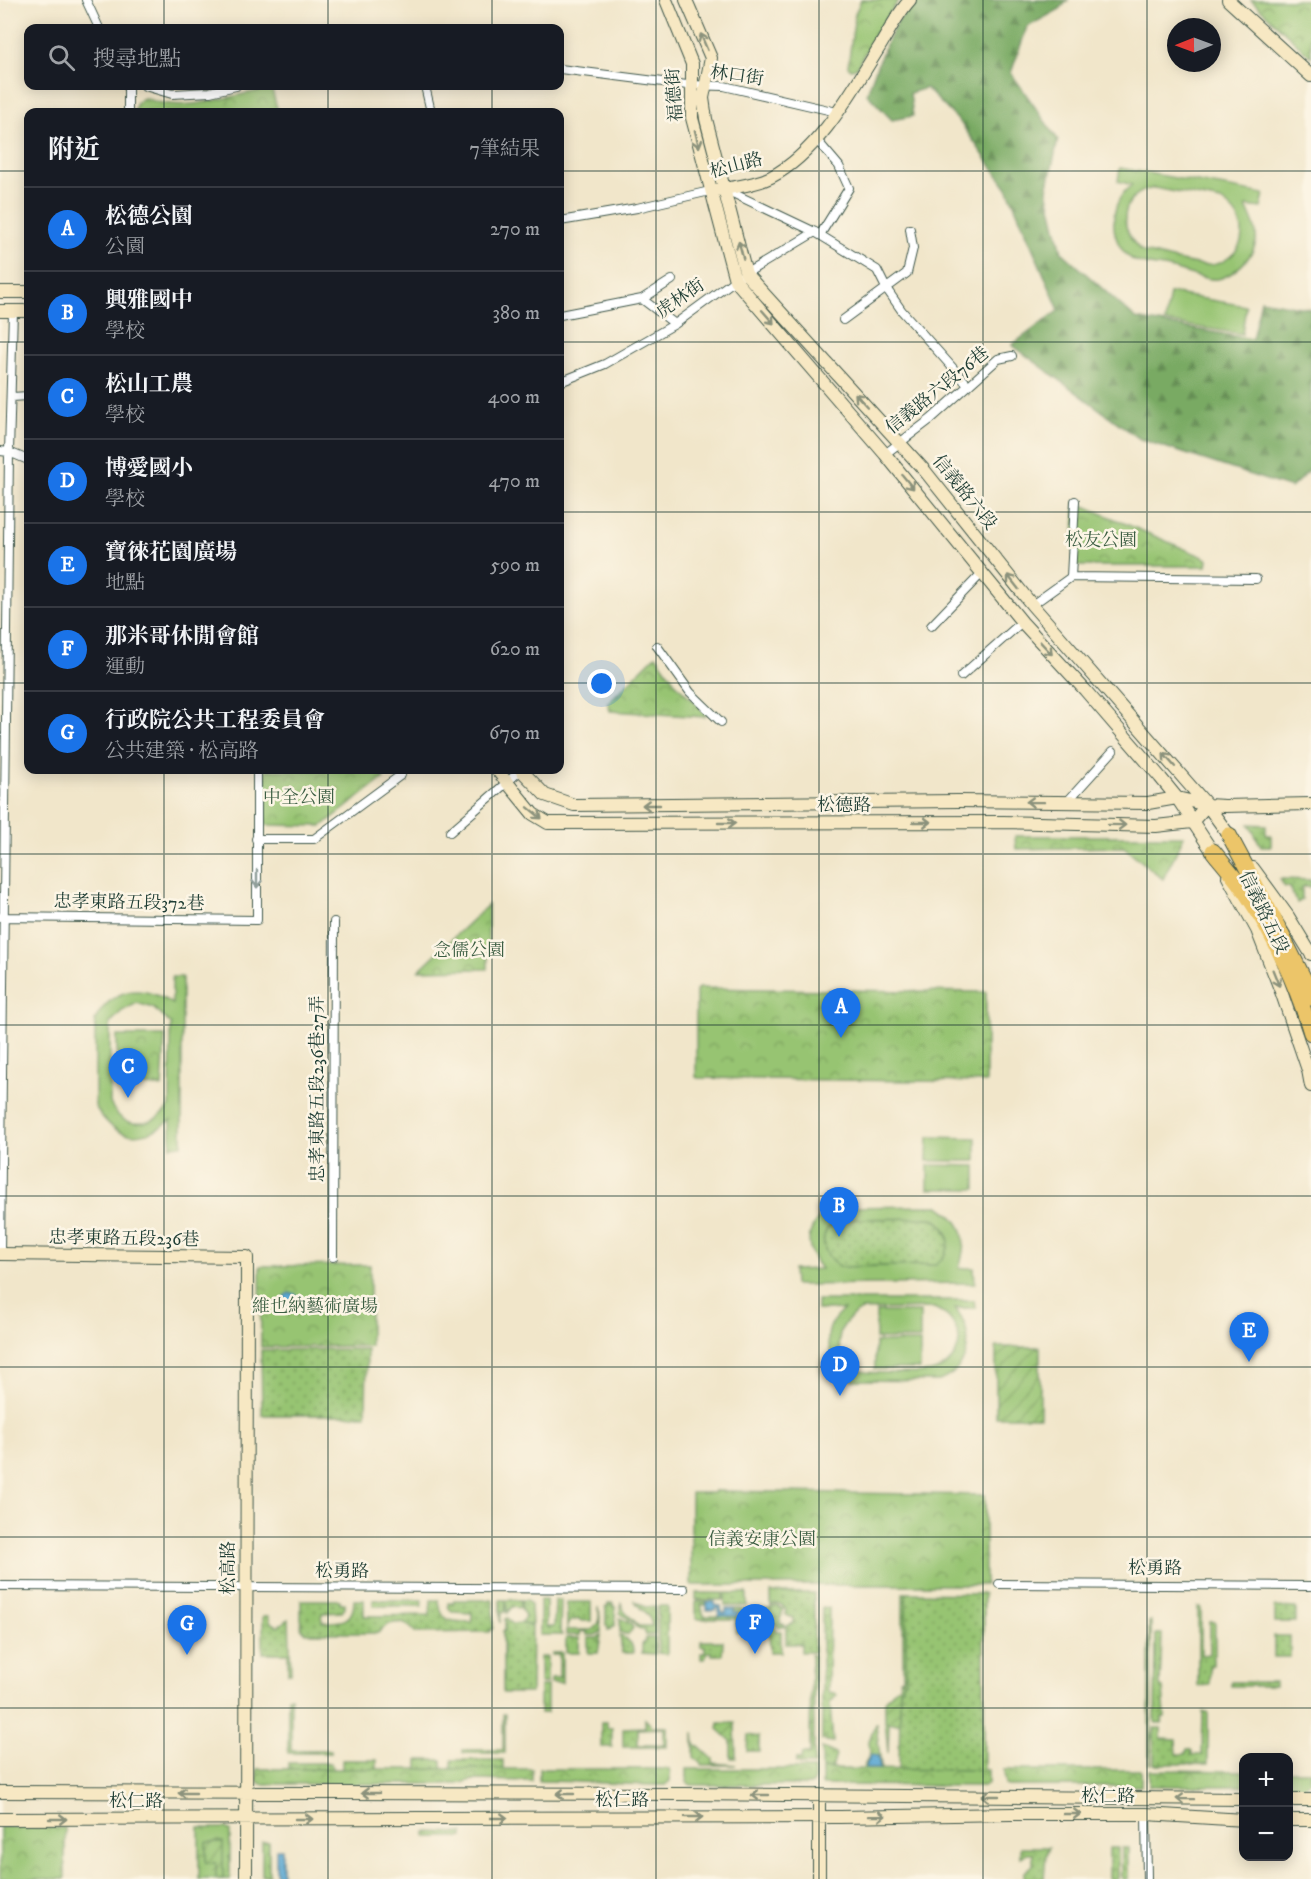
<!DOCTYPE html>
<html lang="zh-TW">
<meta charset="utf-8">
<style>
body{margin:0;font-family:"IM FELL DW Pica","Noto Serif TC",serif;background:#242831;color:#f1f3f6}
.controls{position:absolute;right:18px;bottom:18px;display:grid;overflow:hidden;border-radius:12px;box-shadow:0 3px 15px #0003}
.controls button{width:54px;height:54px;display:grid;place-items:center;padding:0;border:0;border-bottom:2px solid #363941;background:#171b24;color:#f1f3f6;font:30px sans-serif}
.compass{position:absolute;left:1167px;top:18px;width:54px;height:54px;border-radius:50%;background:#171b24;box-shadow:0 3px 15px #0003;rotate:269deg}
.you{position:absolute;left:602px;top:684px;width:21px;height:21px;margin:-15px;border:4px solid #fff;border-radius:50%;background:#1a73e8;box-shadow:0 0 0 9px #1a73e833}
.badge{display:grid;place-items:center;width:39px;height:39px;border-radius:50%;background:#1a73e8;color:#fff;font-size:20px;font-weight:700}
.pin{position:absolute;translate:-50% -50px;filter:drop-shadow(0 2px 3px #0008)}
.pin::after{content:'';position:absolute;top:32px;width:21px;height:18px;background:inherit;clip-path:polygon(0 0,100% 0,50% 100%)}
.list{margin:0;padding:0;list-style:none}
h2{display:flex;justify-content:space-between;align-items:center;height:78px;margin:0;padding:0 24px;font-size:26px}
h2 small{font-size:20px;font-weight:400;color:#9ea1a6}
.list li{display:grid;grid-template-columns:39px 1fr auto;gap:18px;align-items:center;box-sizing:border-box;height:84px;padding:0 24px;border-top:2px solid #363941}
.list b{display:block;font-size:22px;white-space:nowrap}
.list p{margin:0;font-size:20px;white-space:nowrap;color:#9ea1a6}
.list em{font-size:20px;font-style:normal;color:#9ea1a6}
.icon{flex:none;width:33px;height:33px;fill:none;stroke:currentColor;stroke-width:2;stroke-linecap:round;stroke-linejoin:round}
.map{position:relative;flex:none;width:1311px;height:1879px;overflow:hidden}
.search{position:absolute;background:#171b24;box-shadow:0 3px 15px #0003;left:24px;top:24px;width:540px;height:66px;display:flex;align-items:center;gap:15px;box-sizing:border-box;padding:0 21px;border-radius:12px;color:#9ea1a6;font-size:22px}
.panel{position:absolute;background:#171b24;box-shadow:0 3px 15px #0003;left:24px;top:108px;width:540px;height:666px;border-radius:12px}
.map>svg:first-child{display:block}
.grass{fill:url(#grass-dots);stroke:#5b8053;stroke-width:1.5;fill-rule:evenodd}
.forest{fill:url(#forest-firs);stroke:#4c744c;stroke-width:1.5}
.park{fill:url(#park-crowns);stroke:#5b8053;stroke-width:1.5}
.garden{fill:url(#garden-furrows);stroke:#5b8053;stroke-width:1.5}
.pitch{fill:#97c472;stroke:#5b8053;stroke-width:1.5;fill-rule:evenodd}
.water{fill:#5aa7d3;stroke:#3c7284;stroke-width:1.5}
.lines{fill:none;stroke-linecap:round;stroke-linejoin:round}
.street-casing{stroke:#3e564a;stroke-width:10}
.secondary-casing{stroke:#3e564a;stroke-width:14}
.highway-casing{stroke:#3e564a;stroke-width:17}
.street{stroke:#fff;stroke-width:8}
.secondary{stroke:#f7e8c3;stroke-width:12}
.highway{stroke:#ecc569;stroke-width:15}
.oneway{stroke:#8b927c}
.oneway2{stroke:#8f9e9a}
.grid{fill:none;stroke:#1f3d34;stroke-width:1.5;stroke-opacity:0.55}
.labels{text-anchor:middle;stroke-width:5;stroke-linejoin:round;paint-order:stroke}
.street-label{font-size:18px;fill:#1f3d34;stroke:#fcf5e5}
.park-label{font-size:18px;fill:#3d5f44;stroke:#fcf5e5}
</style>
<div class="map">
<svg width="1311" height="1879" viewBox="0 0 1311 1879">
<defs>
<pattern id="grass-dots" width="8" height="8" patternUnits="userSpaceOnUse" patternTransform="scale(1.5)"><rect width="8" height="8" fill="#97c472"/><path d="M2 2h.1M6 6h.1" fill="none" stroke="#7ba05e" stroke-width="1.8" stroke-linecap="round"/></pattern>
<pattern id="forest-firs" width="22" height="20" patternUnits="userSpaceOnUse" patternTransform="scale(1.5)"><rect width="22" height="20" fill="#79aa64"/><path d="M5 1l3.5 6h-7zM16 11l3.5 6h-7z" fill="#638c53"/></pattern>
<pattern id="park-crowns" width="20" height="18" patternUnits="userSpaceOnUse" patternTransform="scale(1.5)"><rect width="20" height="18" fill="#97c472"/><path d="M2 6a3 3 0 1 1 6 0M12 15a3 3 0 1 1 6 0" fill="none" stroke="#7ba05e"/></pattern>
<pattern id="garden-furrows" width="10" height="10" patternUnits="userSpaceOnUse" patternTransform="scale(1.5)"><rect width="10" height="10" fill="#97c472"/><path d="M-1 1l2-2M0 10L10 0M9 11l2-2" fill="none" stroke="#7ba05e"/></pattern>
</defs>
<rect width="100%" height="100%" fill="#fcf5e5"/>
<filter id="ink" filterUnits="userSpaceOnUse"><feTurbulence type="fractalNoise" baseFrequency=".0167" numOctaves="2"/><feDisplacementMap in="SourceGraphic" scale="12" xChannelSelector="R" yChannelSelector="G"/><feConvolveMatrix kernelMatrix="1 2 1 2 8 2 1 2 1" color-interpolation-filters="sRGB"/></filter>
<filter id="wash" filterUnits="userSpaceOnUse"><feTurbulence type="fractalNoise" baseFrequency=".008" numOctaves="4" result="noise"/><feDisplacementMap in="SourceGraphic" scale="24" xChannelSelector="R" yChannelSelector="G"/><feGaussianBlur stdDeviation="1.35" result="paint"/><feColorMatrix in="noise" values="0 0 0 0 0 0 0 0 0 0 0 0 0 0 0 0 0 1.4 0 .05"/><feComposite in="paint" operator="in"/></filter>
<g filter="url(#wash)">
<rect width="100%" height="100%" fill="#f1e6ca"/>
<path class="grass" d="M1249 824 1266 825V835H1271V846H1261Z
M1280 879 1311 880V887H1302V900L1297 903 1289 887H1285Z
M933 1218C953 1231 954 1249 936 1265L841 1267C820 1255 816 1230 840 1219Z
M367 1349 366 1415H262L261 1350Z
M696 1593H723V1600H696Z
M725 1593H747V1606H725Z
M771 1593H814V1652H801V1644H786V1626L793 1623V1618L786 1615V1610L782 1605 775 1604 771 1607Z
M906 1593 984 1594V1775H899L900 1688 903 1681 905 1680Z
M301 1600H340V1603H345V1608L342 1612 322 1613V1622C340 1622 354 1623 354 1600H364V1616L430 1615 431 1600H439C440 1623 453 1622 472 1622V1613L452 1612 449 1609 448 1603H453L454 1600H493V1628L489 1632 416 1633C405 1619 390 1619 378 1633H306L301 1628Z
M373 1600H422V1606H373Z
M500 1600H521L520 1608 512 1607 507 1613 506 1601 505 1612 501 1613 500 1623Z
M522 1600H527L531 1605 532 1626 521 1623 525 1616 521 1609Z
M540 1600H546V1627H554L555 1600H561L560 1631 562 1635H540Z
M635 1601 645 1607 655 1606V1635H646L644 1630 636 1627 634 1623 620 1613 621 1602C622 1615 633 1616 638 1626H652C650 1612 640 1611 635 1601Z
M567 1602H591V1621H583L579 1619 571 1621 567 1627Z
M696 1602H707V1605H701L704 1616H738V1628H743V1613H734V1609H747L745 1628 747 1632H736V1619H696Z
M608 1603H613V1606H615V1626H612V1629L608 1630V1626H606V1606H608Z
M658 1606H667V1654L658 1653Z
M776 1606 783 1609 780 1624H784V1627H778L777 1624H759V1609H771Z
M599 1607 601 1632 595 1635H587V1632L581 1631 580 1635H566V1630H592L599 1623Z
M1198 1607H1201V1655L1210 1654V1622H1215V1655L1213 1656V1665H1210V1685L1198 1686Z
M1275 1607 1296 1608V1622H1275Z
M822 1608H829L828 1692 835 1693 837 1695 830 1703 833 1742 822 1740Z
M263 1616H268L271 1623 278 1626 289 1619 291 1673H288V1653H263Z
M507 1618 512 1624 520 1623 532 1627 531 1693H503V1631H505V1619Z
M620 1618 630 1623 633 1628 628 1635 620 1632Z
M1151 1621V1764H1149V1622Z
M759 1627H775L776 1631H781V1652H770L769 1632H759L761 1629Z
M1156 1634H1162L1160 1686 1163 1688 1165 1717H1162V1723H1155Z
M601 1635 598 1653H588V1638H597Z
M620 1635C628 1641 633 1641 633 1653H622Z
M1274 1636H1290V1657H1274Z
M566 1638H579V1653H566Z
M646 1638H655V1654L642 1653V1645Z
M701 1641H723L722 1655H712V1652H708L705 1659H701V1653H705V1646H701Z
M552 1653H562V1683H551V1678H559V1655H552Z
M811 1655H814V1765H799V1763H796V1759H801L802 1754H810Z
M540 1657H547V1683H540Z
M1231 1682H1275V1686H1231Z
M540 1686H547V1713H540Z
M288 1697H291V1750H331V1753H288Z
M1203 1712H1208V1764H1154V1728H1161V1739L1176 1740 1177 1754H1186L1187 1749H1189L1192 1751V1755H1202Z
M503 1714H505V1753H463V1750H503Z
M645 1719 653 1727H667V1747H623V1728L645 1727ZM664 1728V1745H638V1729Z
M601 1722H607V1728H612V1747H601Z
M875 1724H876L882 1774 863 1769 870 1753 869 1741Z
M748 1735 759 1737V1751H747Z
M822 1748 836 1754 831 1774H822Z
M342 1760H377V1774L338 1769H342Z
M418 1760H442V1768L446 1769 418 1774Z
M452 1760H503V1771L449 1769 452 1768Z
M288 1763H331L332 1769H335V1774L263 1769H288Z
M426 1832 463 1833V1837H426Z
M262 1842H269V1875H262Z
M1020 1847H1049L1046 1855 1044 1879H1024L1025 1872 1033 1865V1853H1027L1020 1857Z
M1109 1848H1118V1879H1109Z
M1122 1848H1128V1879H1122Z"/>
<path class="forest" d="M916 0H1068L1060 9 1027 27 1011 73 1058 140 1047 190 1062 252 1136 319 1252 339 1261 300 1311 309V469L1291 488 1140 439 1012 345 1059 310 1007 188 960 122 926 88 910 93 913 116 892 120 867 94C877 64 892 21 916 0Z"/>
<path class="park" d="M861 0H899L878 30 856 68 851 69 848 66 855 14Z
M1251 0H1311V57Z
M269 89 272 90 278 112H134C136 104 137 100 145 98 184 115 230 95 269 89Z
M1075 502 1208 559 1207 566H1074Z
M656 655 677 685 706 712 705 717 610 711 608 703Z
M265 770H377L384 778 322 826 265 825Z
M1015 836H1184L1163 879 1124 847 1016 849Z
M488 905V969L419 970Z
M698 988 986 992V1082L698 1078 696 1077V991Z
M117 1036H165L162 1087 117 1085Z
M370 1265V1346L261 1347 260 1266Z
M715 1491 985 1495V1585H691V1493H714Z
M257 1769H532V1781L472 1780 458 1784H261L257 1781Z
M539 1769H670V1781L665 1785C623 1785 582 1781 539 1781Z
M687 1769H814V1783L810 1785H691L687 1782Z
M822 1769 988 1770V1783L984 1786 822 1785Z
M1004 1770H1141V1786H1008L1005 1785Z
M1149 1770 1243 1771V1786H1149Z
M1289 1771H1311V1781L1304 1786 1289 1787Z
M0 1827 65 1828V1879H0Z
M199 1828H226L230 1831V1879H199Z"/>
<path class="garden" d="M996 1347H1040V1417H996Z
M903 1593H906V1677L905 1681H903V1688H900V1723H889L888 1753 885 1721V1701L897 1687 900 1686V1679L903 1678Z
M719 1723H735L736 1758H731V1741L718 1729Z
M694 1732 695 1745 699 1746 713 1759V1763L736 1765H702L694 1757Z
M206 1842H223V1879H216V1863H206Z"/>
<path class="pitch" d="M1120 168 1264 194 1261 208 1246 206C1250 216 1258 230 1256 241 1253 258 1234 275 1218 279 1208 281 1180 271 1169 268 1158 266 1142 265 1133 260 1107 243 1108 201 1132 185L1118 181ZM1155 188 1221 201C1233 209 1243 220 1242 235 1241 252 1223 266 1206 265 1186 264 1163 256 1143 252 1117 231 1118 193 1155 188Z
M1170 293 1246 306 1242 334 1165 322Z
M172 977H182V1145L171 1146V1120C141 1143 115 1140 95 1106V1020C113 987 142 983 172 1004ZM137 1003 153 1008 171 1024 170 1106C152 1128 123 1131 110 1103V1023L122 1011Z
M928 1137 976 1138V1161H927Z
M928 1165 976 1166V1189H928Z
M939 1206C966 1223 968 1240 959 1268H974L975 1283 794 1285 793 1270 821 1269C801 1244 807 1224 833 1207ZM933 1218C953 1231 954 1250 936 1265L841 1267C820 1255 816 1230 840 1219Z
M817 1300H974L975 1308H955C976 1333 971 1369 939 1381L852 1380C829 1360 816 1331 844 1310H817ZM934 1308C947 1314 953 1320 958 1334 960 1340 959 1346 956 1352 945 1378 915 1373 891 1373 879 1372 865 1375 855 1368 845 1362 839 1353 839 1341 839 1327 850 1316 862 1310Z
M876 1312H920V1339H876Z
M875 1342H920V1369H875Z"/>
<path class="water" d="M283 1301a8 8 0 1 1 16 0a8 8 0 1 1-16 0Z
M707 1602H715V1605L721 1606 722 1613H726V1609H734V1613H738V1616H719V1608H715V1610H707Z
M870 1755 878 1756 880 1769H865Z
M276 1849H282V1876H276Z"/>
</g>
<g filter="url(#ink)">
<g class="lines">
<g class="street-casing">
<path id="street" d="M86 0 99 28
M560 69 687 85 724 86 837 112
M128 86V112
M145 86 172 94 210 92 236 86
M425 86 431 112
M816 139 839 166 849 188 820 235
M724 189 815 232 877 270 886 288 902 311 968 385
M560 221 637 208 710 191
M642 299 675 324
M560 315 642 299 672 280
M843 320 907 273 913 248 910 229
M560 382 605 364 675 324 735 280 815 232
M12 397 28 396
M0 451 9 452 28 460
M885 454 931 419 998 359 1012 356
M1071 577 1075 501
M1032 605 1071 577 1256 579
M931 626 983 572
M657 646 690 692 721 722
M961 676 1022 622
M1066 803 1113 751
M450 832 521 770
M256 839H314L401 775
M0 917 257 920V770
M0 1254 9 452 13 311
M333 1257 334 922
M999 1584 1311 1586
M0 1586 684 1589
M1146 1814 1147 1879"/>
</g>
<g class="secondary-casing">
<path id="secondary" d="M666 0 692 64V118L735 280 885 454 1022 622 1085 690 1160 777 1177 798 1216 857
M686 0 711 58 703 98 706 119 746 274 925 471 1032 605 1207 805 1234 842
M1228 0 1311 76
M717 190C734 187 755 185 771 177 819 152 852 91 880 46 889 31 898 13 910 0
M0 292H28
M0 311H28
M497 770 533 814 548 823 1003 822 1156 826 1192 822 1207 805
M521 770 545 795 574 805 959 801 1148 803 1177 798 1207 805 1225 806 1311 804
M1253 868 1288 916 1311 954
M1228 877 1257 930 1282 994 1308 1070 1311 1086
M0 1254 247 1257 246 1879
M0 1792 683 1794 1244 1799
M1288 1800H1311
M0 1819 840 1817 1010 1814H1146L1244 1820
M1288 1820H1311
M819 1879V1795"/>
</g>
<g class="highway-casing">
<path id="highway" d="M1229 835 1273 917 1307 985 1311 998
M1213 851C1224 865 1237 879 1247 895 1273 933 1298 988 1311 1033"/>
</g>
<use href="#street" class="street"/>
<use href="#secondary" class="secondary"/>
<use href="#highway" class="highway"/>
</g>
<defs><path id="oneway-shaft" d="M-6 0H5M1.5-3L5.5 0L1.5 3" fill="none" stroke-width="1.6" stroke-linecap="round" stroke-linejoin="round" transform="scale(1.5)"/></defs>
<g class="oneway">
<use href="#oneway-shaft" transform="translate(704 42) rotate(-113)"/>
<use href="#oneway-shaft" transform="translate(697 139) rotate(76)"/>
<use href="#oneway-shaft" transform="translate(741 250) rotate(-105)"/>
<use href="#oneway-shaft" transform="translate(768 317) rotate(49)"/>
<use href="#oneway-shaft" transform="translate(861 400) rotate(-132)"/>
<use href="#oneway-shaft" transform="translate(908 482) rotate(51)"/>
<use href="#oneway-shaft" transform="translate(1013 582) rotate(-128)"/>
<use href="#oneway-shaft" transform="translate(1046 648) rotate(47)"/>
<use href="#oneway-shaft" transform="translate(1169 760) rotate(-131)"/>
<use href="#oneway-shaft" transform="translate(1035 802) rotate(-179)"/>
<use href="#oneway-shaft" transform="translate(651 805) rotate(180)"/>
<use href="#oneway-shaft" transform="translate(535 813) rotate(39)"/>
<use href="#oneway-shaft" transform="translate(922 822)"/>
<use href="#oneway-shaft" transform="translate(727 823)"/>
<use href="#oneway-shaft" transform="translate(1117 825) rotate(1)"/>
<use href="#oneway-shaft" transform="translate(1276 978) rotate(68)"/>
<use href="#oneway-shaft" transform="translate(187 1793) rotate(-180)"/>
<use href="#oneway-shaft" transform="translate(370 1793) rotate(-180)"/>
<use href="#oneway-shaft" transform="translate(565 1794) rotate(-180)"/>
<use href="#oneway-shaft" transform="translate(760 1795) rotate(-180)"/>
<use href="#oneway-shaft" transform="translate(990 1796) rotate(-180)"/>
<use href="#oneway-shaft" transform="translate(1185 1799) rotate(-179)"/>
<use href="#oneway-shaft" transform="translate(1072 1814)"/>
<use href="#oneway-shaft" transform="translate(877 1816) rotate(-1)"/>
<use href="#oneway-shaft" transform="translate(694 1817)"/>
<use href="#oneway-shaft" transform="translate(499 1818)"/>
<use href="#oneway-shaft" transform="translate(58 1819)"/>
<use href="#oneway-shaft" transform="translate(304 1819)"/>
</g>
<use class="oneway2" href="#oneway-shaft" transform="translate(257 879) rotate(90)"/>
</g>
<path class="grid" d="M164 0V28M328 0V28M492 0V28M656 0V1879M819 0V1879M983 0V1879M1147 0V1879M164 86V112M328 86V112M492 86V112M0 171H28M560 171H1311M0 342H28M560 342H1311M0 512H28M560 512H1311M0 683H28M560 683H1311M164 770V1879M328 770V1879M492 770V1879M0 854H1311M0 1025H1311M0 1196H1311M0 1367H1311M0 1537H1311M0 1708H1311"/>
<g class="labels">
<g class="street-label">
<text transform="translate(737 75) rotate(8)" y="6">林口街</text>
<text transform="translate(674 95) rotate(-94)" y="6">福德街</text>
<text transform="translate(736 165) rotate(-15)" y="6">松山路</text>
<text transform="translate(680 298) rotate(-35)" y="6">虎林街</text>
<text transform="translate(937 390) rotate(-39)" y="6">信義路六段76巷</text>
<text transform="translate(965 492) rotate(51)" y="6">信義路六段</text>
<text x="844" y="811">松德路</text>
<text transform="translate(129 902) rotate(1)" y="6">忠孝東路五段372巷</text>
<text transform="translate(1264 912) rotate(64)" y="6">信義路五段</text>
<text transform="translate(317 1089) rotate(-90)" y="6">忠孝東路五段236巷27弄</text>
<text transform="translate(124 1238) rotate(1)" y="6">忠孝東路五段236巷</text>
<text transform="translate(228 1568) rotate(-90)" y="6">松高路</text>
<text x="1155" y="1574">松勇路</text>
<text x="342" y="1577">松勇路</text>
<text x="1108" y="1802">松仁路</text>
<text x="622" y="1806">松仁路</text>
<text x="136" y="1807">松仁路</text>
</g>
<g class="park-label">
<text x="1101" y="546">松友公園</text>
<text x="299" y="803">中全公園</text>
<text x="469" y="956">念儒公園</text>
<text x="315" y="1312">維也納藝術廣場</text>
<text x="762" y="1545">信義安康公園</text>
</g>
</g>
</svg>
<div class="controls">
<button>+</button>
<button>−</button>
</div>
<svg class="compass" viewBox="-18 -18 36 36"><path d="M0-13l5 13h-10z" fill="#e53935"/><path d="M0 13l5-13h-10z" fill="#9ea1a6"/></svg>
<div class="you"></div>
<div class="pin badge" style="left:841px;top:1038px">A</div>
<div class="pin badge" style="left:839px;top:1237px">B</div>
<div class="pin badge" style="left:128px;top:1098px">C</div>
<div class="pin badge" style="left:840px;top:1396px">D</div>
<div class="pin badge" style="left:1249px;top:1362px">E</div>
<div class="pin badge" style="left:755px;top:1654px">F</div>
<div class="pin badge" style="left:187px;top:1655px">G</div>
<div class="search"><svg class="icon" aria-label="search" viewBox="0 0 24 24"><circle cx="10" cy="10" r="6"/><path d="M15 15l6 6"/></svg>搜尋地點</div>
<section class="panel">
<h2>附近<small>7筆結果</small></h2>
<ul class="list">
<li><span class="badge">A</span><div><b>松德公園</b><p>公園</p></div><em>270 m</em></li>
<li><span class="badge">B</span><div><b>興雅國中</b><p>學校</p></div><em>380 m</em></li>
<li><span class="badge">C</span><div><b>松山工農</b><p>學校</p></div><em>400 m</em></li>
<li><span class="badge">D</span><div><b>博愛國小</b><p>學校</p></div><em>470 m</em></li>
<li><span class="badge">E</span><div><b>寶徠花園廣場</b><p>地點</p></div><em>590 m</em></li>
<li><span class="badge">F</span><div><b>那米哥休閒會館</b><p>運動</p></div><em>620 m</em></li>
<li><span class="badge">G</span><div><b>行政院公共工程委員會</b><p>公共建築 · 松高路</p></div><em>670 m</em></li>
</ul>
</section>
</div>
